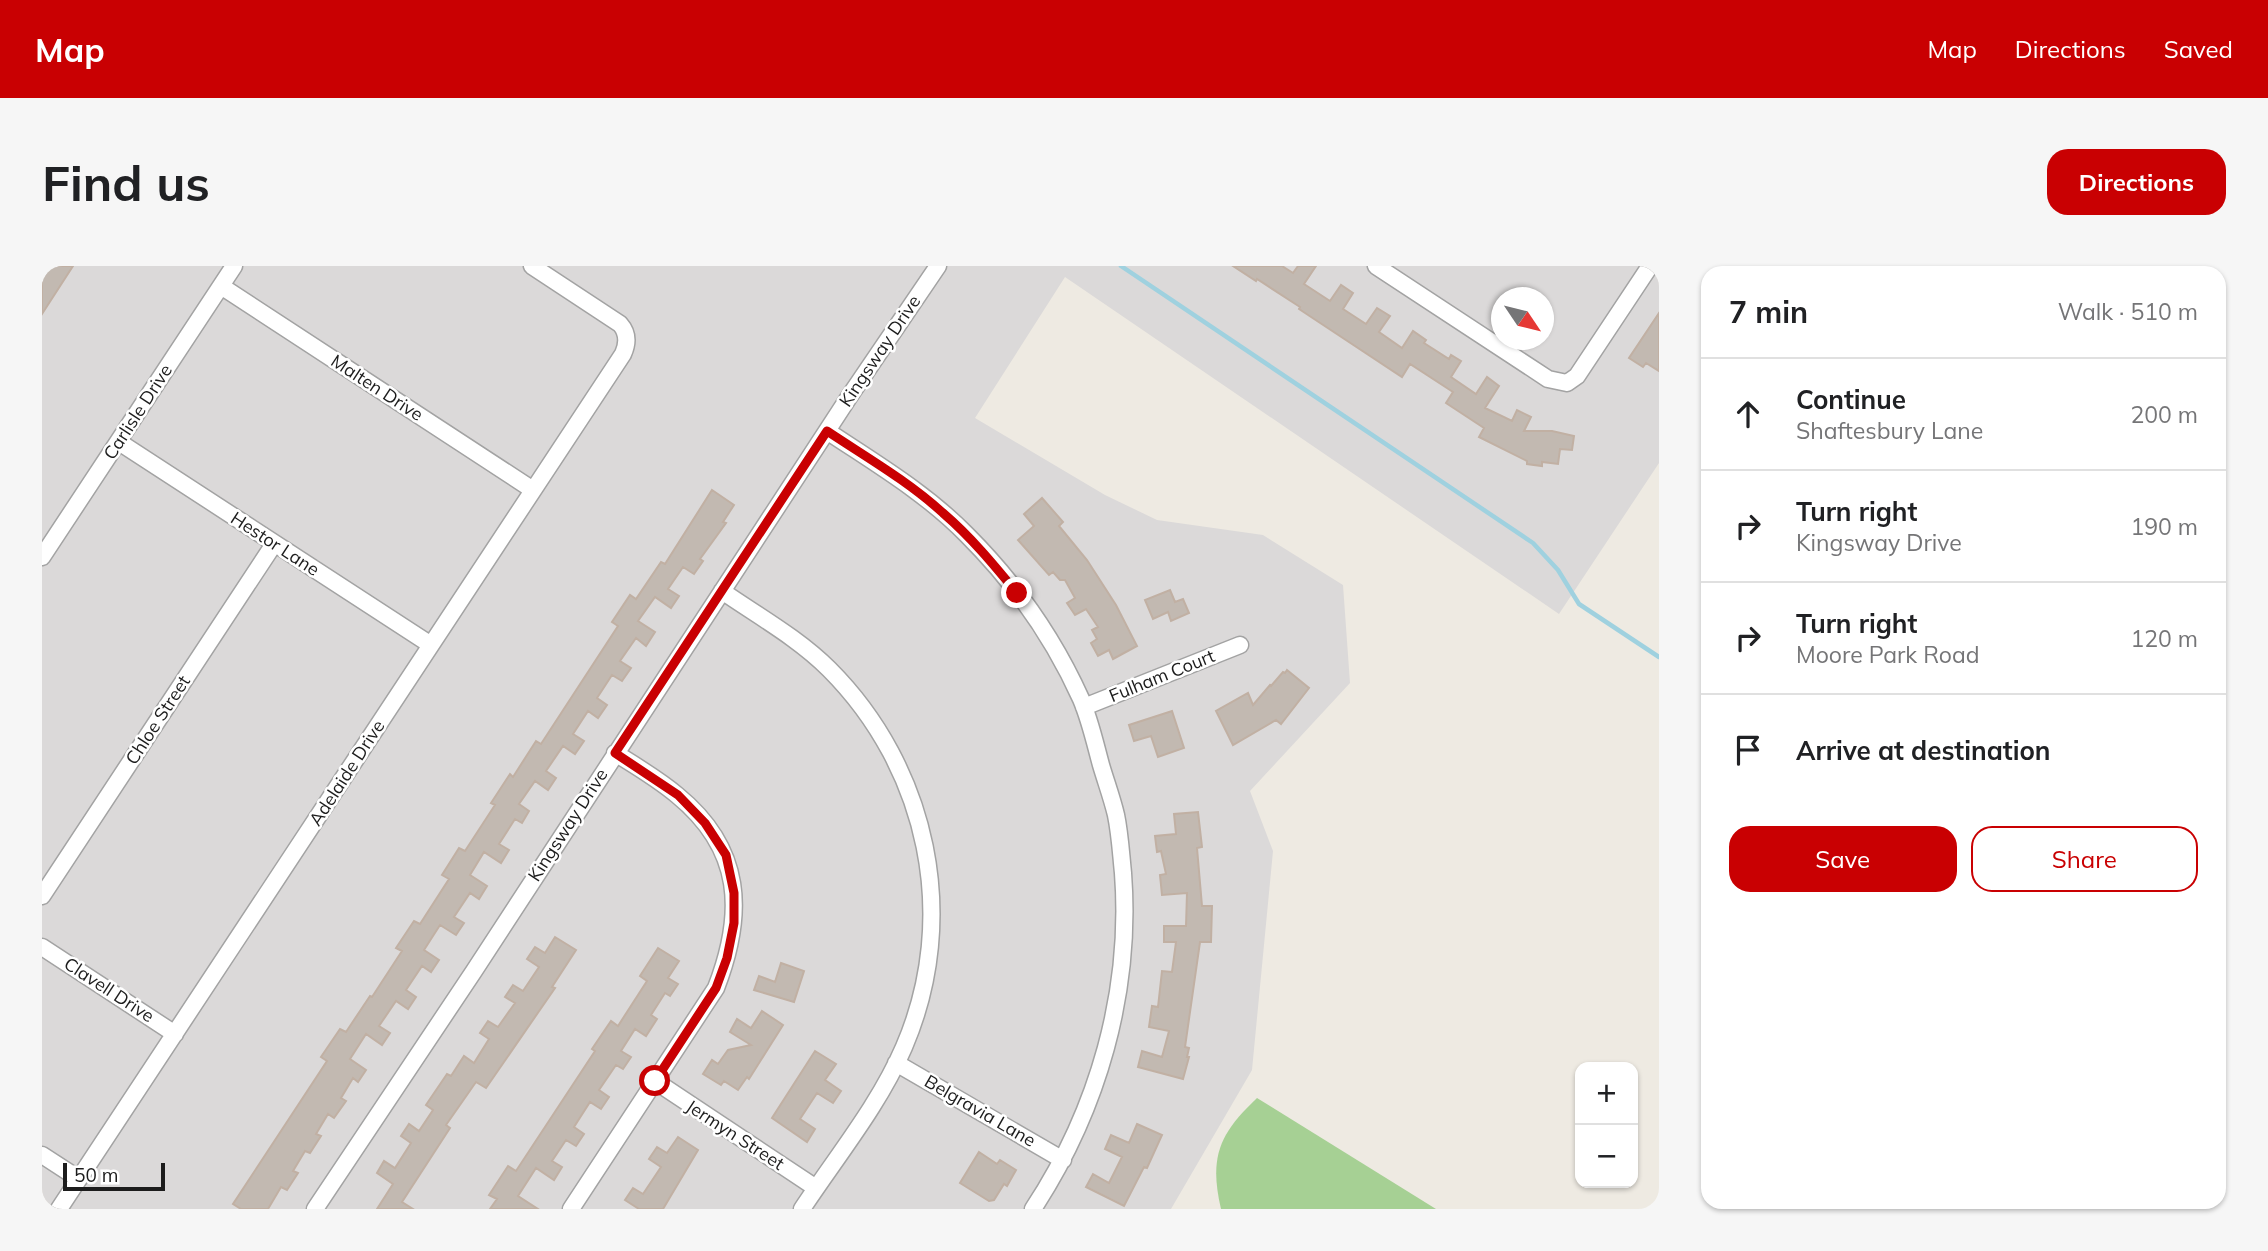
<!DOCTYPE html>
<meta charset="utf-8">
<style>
body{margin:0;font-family:Mulish,sans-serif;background:#f6f6f6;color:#202124}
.controls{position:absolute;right:21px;bottom:21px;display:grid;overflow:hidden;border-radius:14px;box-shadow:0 2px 5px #0004}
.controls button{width:63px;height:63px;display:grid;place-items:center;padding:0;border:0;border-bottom:2px solid #e0e0e0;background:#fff;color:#202124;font:35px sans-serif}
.compass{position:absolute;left:1449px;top:21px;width:63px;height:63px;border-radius:50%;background:#fff;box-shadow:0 2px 5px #0004;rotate:125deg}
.scale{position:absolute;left:21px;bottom:18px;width:102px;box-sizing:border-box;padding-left:7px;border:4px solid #1c1c1c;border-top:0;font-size:19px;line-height:24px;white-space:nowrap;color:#1c1c1c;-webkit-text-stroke:5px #fff;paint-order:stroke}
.stop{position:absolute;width:21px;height:21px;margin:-16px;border:5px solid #c90002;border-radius:50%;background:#fff}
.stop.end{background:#c90002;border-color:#fff;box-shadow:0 2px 7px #0008}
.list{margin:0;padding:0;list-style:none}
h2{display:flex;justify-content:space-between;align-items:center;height:91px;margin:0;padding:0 28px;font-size:30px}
h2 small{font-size:23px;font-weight:400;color:#757577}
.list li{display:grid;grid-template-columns:46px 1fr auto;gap:21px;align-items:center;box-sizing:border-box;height:112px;padding:0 28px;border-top:2px solid #e0e0e0}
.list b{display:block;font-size:26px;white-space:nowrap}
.list p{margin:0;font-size:23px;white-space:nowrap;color:#757577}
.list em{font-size:23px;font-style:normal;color:#757577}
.actions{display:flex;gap:14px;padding:21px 28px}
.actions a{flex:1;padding:16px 0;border:2px solid #c90002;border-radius:21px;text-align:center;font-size:24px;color:#c90002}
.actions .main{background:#c90002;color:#fff}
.icon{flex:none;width:38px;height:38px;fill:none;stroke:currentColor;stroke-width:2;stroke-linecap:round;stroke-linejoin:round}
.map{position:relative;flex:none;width:1617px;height:943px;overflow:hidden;border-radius:21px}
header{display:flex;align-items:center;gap:42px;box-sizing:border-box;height:98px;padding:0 35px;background:#c90002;color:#fff}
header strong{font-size:33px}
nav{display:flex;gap:38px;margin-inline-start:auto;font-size:24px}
.intro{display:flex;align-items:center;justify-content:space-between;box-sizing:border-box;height:168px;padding:0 42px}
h1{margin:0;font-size:49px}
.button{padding:18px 32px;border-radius:21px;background:#c90002;color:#fff;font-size:24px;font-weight:700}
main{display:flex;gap:42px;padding:0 42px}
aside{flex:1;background:#fff;border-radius:21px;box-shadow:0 2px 5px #0004}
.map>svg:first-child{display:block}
.residential{fill:#dbd9d9;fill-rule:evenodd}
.forest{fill:#a6d094}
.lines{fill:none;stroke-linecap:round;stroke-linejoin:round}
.stream{stroke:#9fd1df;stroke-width:4.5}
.building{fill:#c2b9b1;stroke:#c1b0a3;stroke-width:2}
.street-casing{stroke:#a3a3a3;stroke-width:19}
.street{stroke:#fff;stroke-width:16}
.route{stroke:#c90002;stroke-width:9}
.labels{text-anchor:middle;stroke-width:5;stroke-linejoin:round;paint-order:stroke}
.street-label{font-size:18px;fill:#1c1c1c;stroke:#fff}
</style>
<header>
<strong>Map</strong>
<nav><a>Map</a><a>Directions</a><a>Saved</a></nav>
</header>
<div class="intro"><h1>Find us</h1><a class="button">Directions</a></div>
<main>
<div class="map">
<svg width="1617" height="943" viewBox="0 0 1617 943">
<rect width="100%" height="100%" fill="#eeeae2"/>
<path class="residential" d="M0 0H1617V197L1517 348 1023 11 933 152 1063 229 1115 254 1221 269 1301 319 1308 417 1208 525 1231 585 1210 804 1129 943H0ZM1460 32H1502V74H1460Z"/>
<path class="forest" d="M1215 832 1394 943H1179C1167 891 1177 868 1215 832Z"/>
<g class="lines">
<path class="stream" d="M1079 0 1491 277 1516 304 1537 338 1617 391"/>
</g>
<path class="building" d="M0 0H31L0 48Z
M1191 0H1240L1251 7 1256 0H1274L1262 18 1288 35 1299 19 1311 27 1301 43 1324 58 1335 42 1348 50 1337 66 1360 82 1371 65 1384 74 1382 77 1407 93 1409 89 1419 95 1409 111 1434 128 1445 111 1457 120 1443 142 1470 155 1475 144 1489 151 1482 165H1510L1532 170 1530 184 1518 183 1516 198 1500 196V200L1485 198V195L1437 171 1442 162 1404 137 1411 126 1368 98 1360 111 1257 43 1258 41 1215 13 1214 15Z
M1617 47V105L1604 97 1601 101 1587 92Z
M670 224 692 239 681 256 684 257 658 293 661 295 652 308 641 301 626 323 637 330 629 342 613 331 596 355 613 366 604 380 594 372 578 395 589 402 580 415 570 409 555 432 565 439 556 452 546 445 531 468 542 475 533 488 521 480 504 505 514 512 506 524 493 515 477 538 487 545 480 557 473 553 457 578 467 584 459 597 442 586 428 609 445 620 437 633 428 627 412 651 422 657 414 669 398 659 382 684 397 694 389 706 380 700 364 724 374 731 366 743 354 735 337 760 348 767 340 779 324 768 308 793 324 804 316 816 311 812 299 832 304 835 292 852 286 848 274 868 279 870 268 887 263 885 251 905 256 907 245 924 239 921 226 943H199L191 938 285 795 279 791 298 763 304 766 328 730 330 731 360 685 354 682 372 655 378 658 407 613 400 609 417 582 423 585 453 539 449 537 468 508 471 511 494 475 499 478 576 360 570 356 588 329 594 333 619 296 623 298Z
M1000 232 1021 256 1017 260 1045 294 1074 339 1095 380 1071 393 1067 384 1056 390 1049 377 1055 373 1050 364 1056 361 1044 343 1033 349 1025 337 1033 332 1023 314H1018L1011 306 1007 309 976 274 992 260 982 248Z
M1128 324 1133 336 1141 333 1147 347 1129 355 1126 346 1111 353 1103 334Z
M1245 404 1267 422 1239 458 1234 454 1191 479 1174 445 1206 427 1211 439 1228 419 1229 420 1241 406 1243 407Z
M1130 445 1142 482 1116 491 1109 470 1092 475 1087 459Z
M1156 546 1160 581 1155 582 1160 640H1170L1169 676H1158L1143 781 1147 782 1145 791H1147L1141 813 1096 801 1100 785 1120 791 1127 765 1107 761 1110 740 1116 741 1120 705 1130 706 1134 676H1122V660H1144L1145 627 1120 629 1118 609 1124 608 1119 585 1115 586 1113 570 1134 568 1132 548Z
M513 671 534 684 510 721 513 722 444 822 434 816 404 859 408 862 360 936 371 943H335L351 918 335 907 342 895 353 902 369 877 359 870 367 858 377 865 391 844 384 839 405 808 409 810 422 790 432 797 447 773 438 767 446 755 456 761 473 737 463 731 471 719 481 725 497 701 485 693 493 681 503 687Z
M616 682 637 695 626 712 636 718 628 730 623 727 609 749 615 753 604 770 593 763 579 785 589 791 581 803 574 799 557 824 567 831 559 843 548 836 532 861 542 868 534 880 524 874 510 895 520 901 512 914 494 902 476 930 496 943H448L455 933 447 929 466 900 474 905 553 785 550 783 569 755 576 760 605 715 598 710Z
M739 697 762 705 752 736 712 724 717 710 733 716Z
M720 745 741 759 707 813 705 811 696 824 682 815 679 819 661 808 670 794 676 798 686 784 709 779 688 766 695 753 709 762Z
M773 785 794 798 783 814 799 825 791 837 775 827 758 853 773 863 765 876 730 852Z
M1095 858 1120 869 1105 902 1102 901 1082 940 1044 921 1051 908 1067 917 1080 891 1063 883 1069 869 1087 877Z
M636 871 656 884 621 943H597L583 934 591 922 601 928 619 901 607 893 615 881 625 887Z
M937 886 955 898 958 894 974 904 965 920 962 918 952 934 947 935 918 917Z"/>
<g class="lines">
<g class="street-casing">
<path id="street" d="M1334 0 1506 113 1525 117 1535 110 1608 0
M179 20 491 224
M785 165C833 197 884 227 925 269 972 316 1012 373 1039 433 1048 454 1053 477 1059 499 1064 516 1070 532 1074 549 1078 568 1079 588 1081 607 1090 726 1056 844 991 943
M77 176 389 379
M0 291 192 0
M680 325C716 350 756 372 787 403 886 502 918 651 862 781 837 839 795 890 760 943
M1042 441 1198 379
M0 630 232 278
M0 681 133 768
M854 797 1021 894
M613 815 774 922
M0 889 37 913
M17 943 581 88C586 77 586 67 578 58L490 0
M273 943 432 705 809 128 896 0
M529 943 674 722C703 647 701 583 635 529 616 513 594 500 573 487"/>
</g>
<use href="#street" class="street"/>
</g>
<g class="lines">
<path class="route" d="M613 815 674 722 685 692 692 657V627L684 589 663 557 636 529 573 487 785 165C824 191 866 215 901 247 929 271 952 299 975 327"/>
</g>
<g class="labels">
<g class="street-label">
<text transform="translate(838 85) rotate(-56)" y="6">Kingsway Drive</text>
<text transform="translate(335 122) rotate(33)" y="6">Malten Drive</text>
<text transform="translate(96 146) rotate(-57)" y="6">Carlisle Drive</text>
<text transform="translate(233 278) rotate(33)" y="6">Hestor Lane</text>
<text transform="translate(1120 410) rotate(-22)" y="6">Fulham Court</text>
<text transform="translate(116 454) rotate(-57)" y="6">Chloe Street</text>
<text transform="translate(305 507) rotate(-57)" y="6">Adelaide Drive</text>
<text transform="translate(526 559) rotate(-57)" y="6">Kingsway Drive</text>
<text transform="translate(67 724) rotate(33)" y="6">Clavell Drive</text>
<text transform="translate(938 845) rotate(30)" y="6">Belgravia Lane</text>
<text transform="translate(693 869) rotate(33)" y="6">Jermyn Street</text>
</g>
</g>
</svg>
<div class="controls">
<button>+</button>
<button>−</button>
</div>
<svg class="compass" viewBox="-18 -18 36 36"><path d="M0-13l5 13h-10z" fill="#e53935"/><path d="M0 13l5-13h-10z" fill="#757577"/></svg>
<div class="scale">50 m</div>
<div class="stop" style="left:613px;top:815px"></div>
<div class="stop end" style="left:975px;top:327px"></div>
</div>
<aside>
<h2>7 min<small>Walk · 510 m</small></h2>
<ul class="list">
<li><svg class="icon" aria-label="ahead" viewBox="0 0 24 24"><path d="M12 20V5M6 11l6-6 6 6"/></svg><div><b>Continue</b><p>Shaftesbury Lane</p></div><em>200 m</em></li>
<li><svg class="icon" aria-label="right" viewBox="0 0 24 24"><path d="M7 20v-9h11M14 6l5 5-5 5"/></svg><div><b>Turn right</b><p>Kingsway Drive</p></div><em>190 m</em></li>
<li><svg class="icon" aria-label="right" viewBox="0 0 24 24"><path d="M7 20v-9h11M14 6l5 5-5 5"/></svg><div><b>Turn right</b><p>Moore Park Road</p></div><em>120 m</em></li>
<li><svg class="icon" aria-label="arrive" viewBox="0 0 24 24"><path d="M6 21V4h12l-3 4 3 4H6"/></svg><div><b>Arrive at destination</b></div></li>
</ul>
<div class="actions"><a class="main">Save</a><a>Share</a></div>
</aside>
</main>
